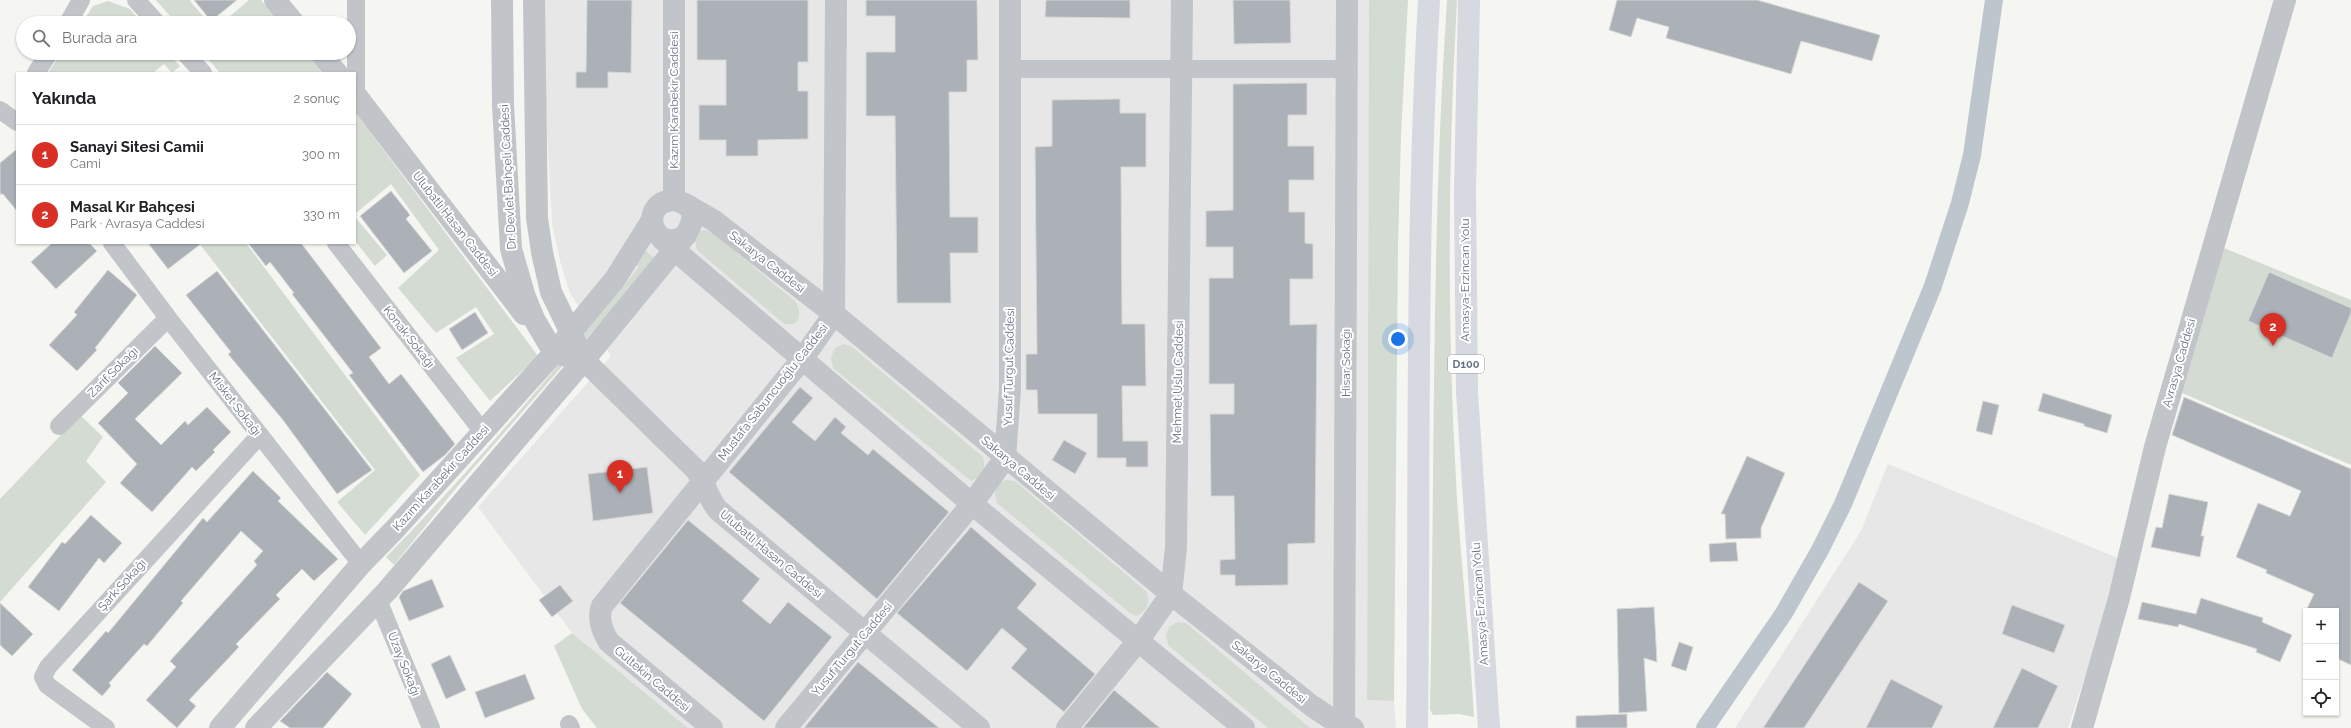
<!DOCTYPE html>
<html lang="tr">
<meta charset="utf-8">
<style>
body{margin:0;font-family:Raleway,sans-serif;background:#f6f6f6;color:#202124}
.controls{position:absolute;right:12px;bottom:12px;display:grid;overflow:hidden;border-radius:0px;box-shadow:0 1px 3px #0004}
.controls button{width:36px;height:36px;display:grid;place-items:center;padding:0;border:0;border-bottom:1px solid #e0e0e0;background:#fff;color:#202124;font:20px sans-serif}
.you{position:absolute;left:1398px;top:339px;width:14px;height:14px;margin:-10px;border:3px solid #fff;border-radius:50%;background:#1a73e8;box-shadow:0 0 0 6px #1a73e833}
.badge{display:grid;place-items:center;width:26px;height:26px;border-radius:50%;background:#d93025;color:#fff;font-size:13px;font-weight:700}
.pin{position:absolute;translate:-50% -33px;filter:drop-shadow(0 1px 2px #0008)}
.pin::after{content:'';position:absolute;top:21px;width:14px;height:12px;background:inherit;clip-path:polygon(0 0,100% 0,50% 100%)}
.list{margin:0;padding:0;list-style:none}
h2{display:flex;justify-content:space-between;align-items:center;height:52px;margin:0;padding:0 16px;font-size:17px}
h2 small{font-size:13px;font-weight:400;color:#757577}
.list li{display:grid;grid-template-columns:26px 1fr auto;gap:12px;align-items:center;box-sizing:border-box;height:60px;padding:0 16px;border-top:1px solid #e0e0e0}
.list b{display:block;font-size:15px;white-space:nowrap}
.list p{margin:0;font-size:13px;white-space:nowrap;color:#757577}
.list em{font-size:13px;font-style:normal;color:#757577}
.icon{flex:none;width:22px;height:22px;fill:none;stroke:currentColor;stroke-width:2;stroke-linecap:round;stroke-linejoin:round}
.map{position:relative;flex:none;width:2351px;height:728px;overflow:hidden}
.search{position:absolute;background:#fff;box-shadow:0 1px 3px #0004;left:16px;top:16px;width:340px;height:44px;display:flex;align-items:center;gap:10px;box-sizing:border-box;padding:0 14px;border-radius:22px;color:#757577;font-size:15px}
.panel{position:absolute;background:#fff;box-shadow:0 1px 3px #0004;left:16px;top:72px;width:340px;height:172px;border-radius:0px}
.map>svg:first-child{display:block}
.built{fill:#e6e7e6}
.green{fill:#d4dbd2}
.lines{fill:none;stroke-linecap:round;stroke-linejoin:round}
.canal{stroke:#bdc6cd;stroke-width:18}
.building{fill:#acb1b8;stroke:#d7d7d5}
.minor{stroke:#c1c4c8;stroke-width:18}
.tertiary{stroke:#c1c4c8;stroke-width:22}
.trunk{stroke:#d6d9df;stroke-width:22}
.labels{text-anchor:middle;stroke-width:4;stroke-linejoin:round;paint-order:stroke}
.shield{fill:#fff;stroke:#939ca8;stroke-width:1}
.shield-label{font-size:11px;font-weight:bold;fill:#657183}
.street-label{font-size:12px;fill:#657183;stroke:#fff}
</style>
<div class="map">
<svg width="2351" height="728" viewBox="0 0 2351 728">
<rect width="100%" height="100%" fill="#f5f6f2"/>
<path class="built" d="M544 0H1369L1367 700 1394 701 1396 728H688L572 633 478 507 611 356 570 293 560 261 552 223 545 93Z
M1888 464 2118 558 2090 661 2068 728H1735L1861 531Z"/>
<path class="green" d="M156 0H191L190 1 209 23H176Z
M249 0H261L280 23H222Z
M1369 0H1408L1401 136 1398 244 1394 701 1367 700Z
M1447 0H1457C1448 160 1447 320 1456 480 1460 559 1470 638 1474 717L1459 714 1433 715 1430 710C1435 474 1431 236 1447 0Z
M108 1 130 9 142 23H82L93 6Z
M61 53H168L180 66 172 73 164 64 153 73H48Z
M203 53H306L322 73H220Z
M355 112 538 356 490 401 456 358 494 334 476 307 436 333 398 288 439 250 391 184 355 214Z
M355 217 387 255 375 266 355 241Z
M706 230 714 234 795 301C803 313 800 329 783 323L697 250 695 240 699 231Z
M199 243H246L420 475 365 535 337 502 375 470Z
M2224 248 2351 300V465L2182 393Z
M646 251 656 259 457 487 394 565 386 557C476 466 558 366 639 267L636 264Z
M843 344 851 346 983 457C986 468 983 476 972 481L966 477 833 368 831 357 835 348Z
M80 415 103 437 86 461 106 482 0 602V499Z
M1007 480 1015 481 1147 592C1150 603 1148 611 1136 616L1130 613 997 503 995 492 999 483Z
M1178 622 1186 623 1310 728H1268L1168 645 1166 635 1170 626Z
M572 633 688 728H597L582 709 554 646Z"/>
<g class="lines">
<path class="canal" d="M1705 728 1784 613 1820 550 1843 504 1933 286 1960 203 1972 155 1994 0"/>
</g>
<path class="building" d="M194 0H237L211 21Z
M587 0H632L631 73 608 72V88H576V72H586Z
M697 0H808V62H798V91H808V139L758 140V156H726V140H699V105H726V60H697Z
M866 0H977L978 60H967V92H949L950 217H978V253H950L951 303H897L895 116H866V52H895V16H866Z
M1046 0H1130V18L1045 17Z
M1233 0H1290L1291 43 1234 44Z
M1617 0H1757L1880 35 1872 61 1801 41 1791 74 1666 38 1669 27 1637 18 1631 37 1609 30Z
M1307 83V115H1288V146H1314V180H1289V212H1305V243L1313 244V279H1290V325L1317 324 1315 543 1288 544V585L1235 586V575H1220V560L1235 559 1234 496H1211L1210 414H1234V384H1209V278H1233V247H1206V211L1233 210V84Z
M1120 99V113H1146V167H1121L1122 324H1145L1146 386H1122L1123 441H1148V467H1126V458H1097V414H1038L1037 390H1026V354H1037L1035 147 1052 146V100Z
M17 149V211L3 194H0V163Z
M391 191 410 215 406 219 432 251 404 273 360 216Z
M52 243H89L97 251 56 289 31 262Z
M148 243H202L168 269Z
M248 243H301L381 348 369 357 389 384 401 374 455 444 445 455 423 472 349 375 353 373 292 294 294 293 270 262 266 266Z
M108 270 137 295 95 348 97 350 77 371 49 345 77 315 74 312Z
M217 271 372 470 337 494 283 420 228 354 231 352 186 295Z
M2269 272 2351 308V313L2332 358 2248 321Z
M475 312 488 333 462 350 449 329Z
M155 346 182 373 135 419 161 445 185 421 188 425 207 407 231 432 213 450 215 452 196 471 192 467 152 512 120 483 137 464 98 423 128 393 118 383Z
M800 387 813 398 792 422 815 441 835 417 846 427 841 433 868 455 873 449 949 512 877 599 729 472Z
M2043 393 2112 415 2107 433 2084 426V424L2038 411Z
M2184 397 2351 469V665L2336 658V611H2306L2314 594 2266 573 2267 570 2236 557 2258 503 2290 516 2301 491 2172 435Z
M1983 401 1999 405 1992 435 1976 431Z
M1064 440 1087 453 1075 474 1052 460Z
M1747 456 1785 473 1761 528V538L1726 539 1725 514H1721Z
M647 467 653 513 593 521 588 474Z
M253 471 281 498 278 501 338 559 314 581 302 569 276 595 280 599 236 644 239 647 189 700 196 706 177 728 146 700 176 667 170 661 257 565 254 561 263 551 241 531 181 601 183 603 147 646 144 644 109 683 111 686 102 696 72 670 106 631 108 633 203 518 207 522Z
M2169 494 2208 502 2201 536H2204L2200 557 2151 547 2156 527 2162 528Z
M91 515 122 543 104 563 99 558 59 611 28 587 62 542 65 544Z
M688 520 760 579 742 601 770 624 788 602 832 637 764 721 620 603Z
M971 527 1037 584 1017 608 1095 674 1064 712 1011 668 1027 649 1002 628 967 671 897 613Z
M1736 542 1738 561 1710 562 1709 544Z
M432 579 444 607 409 621 399 597 403 591Z
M1859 582 1888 601 1804 728H1763Z
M560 585 573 601 552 617 539 600Z
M2201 598 2263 618 2262 622 2292 635 2280 662 2256 652 2257 649 2179 624 2178 627 2138 619 2142 602 2196 614Z
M0 603 33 634 12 656 0 645Z
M2012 605 2065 625 2054 653 2002 634Z
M1654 607 1657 662 1644 658 1647 711 1619 713 1617 609Z
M1679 642 1693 647 1686 671 1671 666Z
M450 655 466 690 446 699 431 664Z
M858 662 939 728H804Z
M2022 668 2058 686 2038 728H1993Z
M327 672 352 694 323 728H290L280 721Z
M525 674 535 699 485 718 475 692Z
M1891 679 1943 706 1932 728H1866Z
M1114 690 1160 728H1083Z
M1627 714V728H1576V716Z"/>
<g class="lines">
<path class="minor" d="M136 0 157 23
M356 0V95
M68 23 81 0
M185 53 203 73
M1011 69H1347
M36 73 49 53
M0 110 17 122
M112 243 168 318 361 564
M336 243 483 432
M59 426 168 318
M378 600 431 728
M569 724 571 728
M106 728 47 685 43 677 48 667 260 435"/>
<path class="tertiary" d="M275 0 294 23
M502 0 503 105 511 249 525 297 534 319 554 353 568 356
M534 0 537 218 542 252 551 292 584 360 696 470C705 483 708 498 718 510L979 728
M674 0V200
M320 53 337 73
M355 94 524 314
M685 204 713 220 834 314 1171 594 1312 706 1330 718 1353 728
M663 240 972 504 1244 728
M220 728 361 564 396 528 554 353 615 279 652 220
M256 728 387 591 584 360 675 249C688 233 707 208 674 200 636 202 653 257 686 235
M712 728 609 642C602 631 597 619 602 606L803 358 834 314 836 0
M786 728 972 504 1005 458 1010 390V0
M1067 728 1138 641 1171 594 1176 548 1182 0
M1344 728 1347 0
M2082 728 2119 598 2155 447 2285 0"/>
<path class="trunk" d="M1469 0 1465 190 1467 392 1489 728
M1417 728C1420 485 1415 243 1429 0"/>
</g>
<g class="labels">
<rect class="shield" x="1448" y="355" width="36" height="18" rx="3"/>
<g class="shield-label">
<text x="1466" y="368">D100</text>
</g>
<g class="street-label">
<text transform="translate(674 100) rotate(-90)" y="4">Kazım Karabekir Caddesi</text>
<text transform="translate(508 177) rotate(-93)" y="4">Dr. Devlet Bahçeli Caddesi</text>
<text transform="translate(455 224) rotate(52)" y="4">Ulubatlı Hasan Caddesi</text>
<text transform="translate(767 262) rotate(38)" y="4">Sakarya Caddesi</text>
<text transform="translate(1465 280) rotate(-90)" y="4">Amasya-Erzincan Yolu</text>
<text transform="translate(409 337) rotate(52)" y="4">Konak Sokağı</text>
<text transform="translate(1346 363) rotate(-90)" y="4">Hisar Sokağı</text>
<text transform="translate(2179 363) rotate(-74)" y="4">Avrasya Caddesi</text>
<text transform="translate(1009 367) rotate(-89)" y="4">Yusuf Turgut Caddesi</text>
<text transform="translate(113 372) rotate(-45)" y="4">Zarif Sokağı</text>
<text transform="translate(1178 382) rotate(-89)" y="4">Mehmet Uslu Caddesi</text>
<text transform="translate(773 392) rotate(-52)" y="4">Mustafa Sabuncuoğlu Caddesi</text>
<text transform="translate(235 404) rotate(52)" y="4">Misket Sokağı</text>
<text transform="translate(1018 468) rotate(40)" y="4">Sakarya Caddesi</text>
<text transform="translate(441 478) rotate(-48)" y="4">Kazım Karabekir Caddesi</text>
<text transform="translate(771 554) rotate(40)" y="4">Ulubatlı Hasan Caddesi</text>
<text transform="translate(122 585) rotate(-48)" y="4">Şark Sokağı</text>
<text transform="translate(1480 604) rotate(-94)" y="4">Amasya-Erzincan Yolu</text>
<text transform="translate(852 649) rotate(-50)" y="4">Yusuf Turgut Caddesi</text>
<text transform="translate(404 664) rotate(68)" y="4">Uzay Sokağı</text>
<text transform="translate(1269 672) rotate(39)" y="4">Sakarya Caddesi</text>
<text transform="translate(652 679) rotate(40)" y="4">Gültekin Caddesi</text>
</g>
</g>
</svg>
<div class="controls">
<button>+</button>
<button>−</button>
<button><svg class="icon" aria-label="locate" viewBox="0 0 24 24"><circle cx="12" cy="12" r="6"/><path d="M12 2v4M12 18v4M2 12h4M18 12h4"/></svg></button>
</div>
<div class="you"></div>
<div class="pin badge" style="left:620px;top:493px">1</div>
<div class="pin badge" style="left:2273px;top:346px">2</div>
<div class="search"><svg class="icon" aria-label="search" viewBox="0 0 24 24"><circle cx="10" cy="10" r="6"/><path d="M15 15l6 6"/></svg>Burada ara</div>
<section class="panel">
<h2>Yakında<small>2 sonuç</small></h2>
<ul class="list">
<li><span class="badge">1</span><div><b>Sanayi Sitesi Camii</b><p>Cami</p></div><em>300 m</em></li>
<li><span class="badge">2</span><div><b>Masal Kır Bahçesi</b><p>Park · Avrasya Caddesi</p></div><em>330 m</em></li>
</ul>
</section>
</div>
